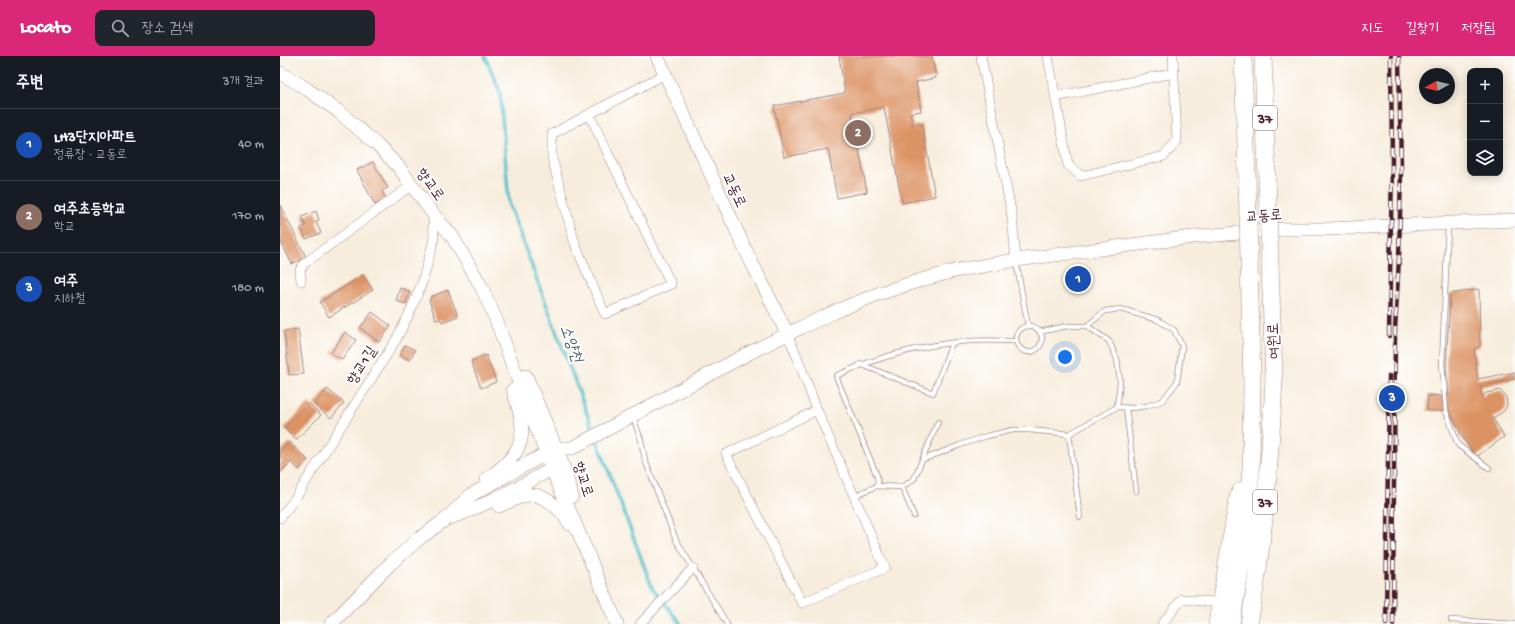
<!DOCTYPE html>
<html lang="ko">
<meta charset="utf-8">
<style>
body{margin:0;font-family:"Gochi Hand","Poor Story",sans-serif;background:#20242c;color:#f1f3f6}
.controls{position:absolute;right:12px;top:12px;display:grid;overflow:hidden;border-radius:8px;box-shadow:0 2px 10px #0003}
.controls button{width:36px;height:36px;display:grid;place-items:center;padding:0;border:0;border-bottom:1px solid #363941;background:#171b24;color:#f1f3f6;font:20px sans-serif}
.compass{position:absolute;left:1139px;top:12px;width:36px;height:36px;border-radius:50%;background:#171b24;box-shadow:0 2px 10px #0003;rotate:262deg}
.you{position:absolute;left:785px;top:301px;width:14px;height:14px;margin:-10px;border:3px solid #fff;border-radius:50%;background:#1a73e8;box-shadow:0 0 0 6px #1a73e833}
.badge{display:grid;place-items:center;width:26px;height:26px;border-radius:50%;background:#db2777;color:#fff;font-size:13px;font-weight:700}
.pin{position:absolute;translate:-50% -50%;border:2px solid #fff;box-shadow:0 1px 4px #0006}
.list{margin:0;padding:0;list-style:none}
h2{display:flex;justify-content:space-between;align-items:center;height:52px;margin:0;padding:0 16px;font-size:17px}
h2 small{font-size:13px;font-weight:400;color:#9ea1a6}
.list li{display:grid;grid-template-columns:26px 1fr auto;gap:12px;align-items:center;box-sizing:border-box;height:72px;padding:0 16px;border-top:1px solid #363941}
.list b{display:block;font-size:15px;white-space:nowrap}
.list p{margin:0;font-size:13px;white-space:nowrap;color:#9ea1a6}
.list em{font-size:13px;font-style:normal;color:#9ea1a6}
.icon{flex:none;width:22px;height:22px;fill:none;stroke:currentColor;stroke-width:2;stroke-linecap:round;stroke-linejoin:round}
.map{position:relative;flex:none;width:1235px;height:568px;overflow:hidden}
header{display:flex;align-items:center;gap:24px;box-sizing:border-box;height:56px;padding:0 20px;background:#db2777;color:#fff}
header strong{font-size:19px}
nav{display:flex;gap:22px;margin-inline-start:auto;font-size:14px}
.search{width:280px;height:36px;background:#20242c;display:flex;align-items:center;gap:10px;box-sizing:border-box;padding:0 14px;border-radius:8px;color:#9ea1a6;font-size:15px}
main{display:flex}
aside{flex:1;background:#171b24}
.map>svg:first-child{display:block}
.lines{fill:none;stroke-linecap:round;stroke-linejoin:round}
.stream{stroke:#51bec9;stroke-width:3.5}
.building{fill:#dc9363}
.lane-casing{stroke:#a08684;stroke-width:6}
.street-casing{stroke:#a08684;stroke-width:10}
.secondary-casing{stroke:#a08684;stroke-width:14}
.highway-casing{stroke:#a08684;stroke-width:18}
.lane{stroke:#fff;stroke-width:4.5}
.street{stroke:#fff;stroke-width:9}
.secondary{stroke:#fff;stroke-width:13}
.highway{stroke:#fff;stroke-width:17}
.rail-casing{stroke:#4a1f2b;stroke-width:4.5}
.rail{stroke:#fff;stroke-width:3;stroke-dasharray:9;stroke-linecap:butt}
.highway-bridge-casing{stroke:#a08684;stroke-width:18;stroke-linecap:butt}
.highway-bridge{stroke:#fff;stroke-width:17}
.labels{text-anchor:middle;stroke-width:4;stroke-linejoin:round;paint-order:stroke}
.shield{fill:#fff;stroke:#80626b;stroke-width:1}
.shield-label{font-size:14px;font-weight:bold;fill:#4a1f2b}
.street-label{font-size:15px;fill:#4a1f2b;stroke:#fff}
.water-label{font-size:16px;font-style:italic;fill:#4d5f6a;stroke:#fff}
</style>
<header>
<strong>Locato</strong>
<div class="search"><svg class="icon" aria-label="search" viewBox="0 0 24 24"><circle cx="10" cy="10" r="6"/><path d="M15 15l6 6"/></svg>장소 검색</div>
<nav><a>지도</a><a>길찾기</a><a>저장됨</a></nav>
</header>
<main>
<aside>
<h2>주변<small>3개 결과</small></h2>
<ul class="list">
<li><span class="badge" style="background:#1a4fb4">1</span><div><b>LH3단지아파트</b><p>정류장 · 교동로</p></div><em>40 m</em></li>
<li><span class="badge" style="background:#8d6e63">2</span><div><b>여주초등학교</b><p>학교</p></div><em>170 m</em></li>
<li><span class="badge" style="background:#1a4fb4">3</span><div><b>여주</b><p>지하철</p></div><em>180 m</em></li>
</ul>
</aside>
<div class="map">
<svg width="1235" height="568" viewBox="0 0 1235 568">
<rect width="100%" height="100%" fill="#fff"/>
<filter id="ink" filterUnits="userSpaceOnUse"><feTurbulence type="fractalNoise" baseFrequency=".025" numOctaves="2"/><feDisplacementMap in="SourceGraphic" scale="8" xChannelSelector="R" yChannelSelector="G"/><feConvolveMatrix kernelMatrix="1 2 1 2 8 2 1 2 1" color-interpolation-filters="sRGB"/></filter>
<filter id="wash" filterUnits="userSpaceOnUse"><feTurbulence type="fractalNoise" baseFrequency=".012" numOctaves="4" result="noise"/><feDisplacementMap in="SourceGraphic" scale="16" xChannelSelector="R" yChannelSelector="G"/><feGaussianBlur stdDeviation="0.9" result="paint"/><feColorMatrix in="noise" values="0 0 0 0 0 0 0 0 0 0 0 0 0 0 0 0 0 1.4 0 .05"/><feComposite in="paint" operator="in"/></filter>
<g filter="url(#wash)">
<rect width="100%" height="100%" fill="#f7eddc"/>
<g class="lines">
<path class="stream" d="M205 0 220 36 229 149 372 531 401 568"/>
</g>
<g id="blocks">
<path class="building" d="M559 0H652L656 22 636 26 641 55 630 57 633 70 642 68 655 140 622 147 604 51 572 57 587 136 557 142 548 93 504 101 494 50 565 37Z
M93 106 108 132 102 135 106 143 95 149 77 114Z
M0 149 26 201 12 208 0 184Z
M36 155 39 164 36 166 41 177 26 183 21 172 26 170 22 161Z
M83 219 93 234 49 261 40 246Z
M120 232 130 235 126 248 116 245Z
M1199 233 1200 290 1194 293 1198 323 1235 316V323L1200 331 1203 341 1206 337 1220 334 1226 341 1227 349 1224 355 1213 362 1224 381 1196 401 1182 381 1170 355H1147L1148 339 1161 340 1169 338 1166 312 1170 238Z
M168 234 178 260 162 266 161 263 156 264 149 244 151 243 150 241Z
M92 256 111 270 99 286 80 272Z
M18 273 24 318 9 319 4 275Z
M65 276 76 284 62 304 51 297Z
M125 289 135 294 130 304 120 299Z
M206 299 216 326 201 332 191 305Z
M47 333 64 347 51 362 34 349Z
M29 347 41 359 16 384 4 372Z
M9 386 28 404 19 414 11 406 0 417V396Z"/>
</g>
</g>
<g filter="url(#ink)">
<use href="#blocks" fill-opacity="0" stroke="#a08684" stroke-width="1"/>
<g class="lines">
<g class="lane-casing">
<path id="lane" d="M1168 169 1162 307 1166 355 1178 389 1209 412
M736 205 748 270
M736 283a13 13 0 1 1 26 0a13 13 0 1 1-26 0Z
M759 276 787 270H807L829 285 837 303 840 326 837 351
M580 308 653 337 672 287
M846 352 856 435
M353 361 361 384 365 404 396 484 447 568
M789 378 800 461
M642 404 680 389 707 380 733 374H749L789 378 837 351 853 352 866 350 882 345 897 326 902 290 894 274 878 264 841 253 825 255 807 270
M597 430 622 431 634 423 658 366
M622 431 634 460
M574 440 597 430 598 426 597 420 556 320C596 301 645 288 690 285 705 284 720 285 736 285
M1171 564 1235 568"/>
</g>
<g class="street-casing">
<path id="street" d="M701 0 732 160 736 204
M768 0 788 109 801 120 884 100 897 85 893 0
M775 41 894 17
M309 58 391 228 325 258 295 188 272 102V78L385 18
M21 225 20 214 25 207 132 129
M508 279 516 298 537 354 605 512 522 547 446 398 537 354
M0 462 14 444 116 284 130 256 142 227 154 183 153 158
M360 568 413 512
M882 568 902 543 941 547"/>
</g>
<g class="secondary-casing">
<path id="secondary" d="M377 0 465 193 508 279
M0 17 21 29 58 55 96 88 118 110 153 158 172 180 201 230 217 266 228 297 272 413 337 568
M246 320 282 407 292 440
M207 423C247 395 248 378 233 334
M219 450C228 446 246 437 255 439 271 443 282 455 290 468
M170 462C209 448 244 429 280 408
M51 568 111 507 140 482 166 463 191 439 276 392H292L471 296 522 271 561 253 598 238 638 225 674 215 736 204 913 181 1004 173H1048L1235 164"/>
</g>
<g class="highway-casing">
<path id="highway" d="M963 0 967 120
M983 0 987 123
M937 568 958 442 961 435
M951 568 965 487 971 413 972 326
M969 568C984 487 990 405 994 323"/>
</g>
<use href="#lane" class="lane"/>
<use href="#street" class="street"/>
<use href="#secondary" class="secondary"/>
<use href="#highway" class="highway"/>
<g class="rail-casing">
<path id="rail" d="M1109 280 1112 110 1111 0
M1106 568 1109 320
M1113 568 1115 274 1119 202 1121 114 1119 0"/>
</g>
<use href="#rail" class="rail"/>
<g class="highway-bridge-casing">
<path id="highway-bridge" d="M967 120 972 326
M987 123 994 323"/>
</g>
<use href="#highway-bridge" class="highway-bridge"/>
</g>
</g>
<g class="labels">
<g class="shield">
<rect x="973" y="50" width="24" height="24" rx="3"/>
<rect x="973" y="434" width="24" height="24" rx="3"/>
</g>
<g class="shield-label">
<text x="985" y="67">37</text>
<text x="985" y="451">37</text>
</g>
<g class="street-label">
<text transform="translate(151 128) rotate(54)" y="5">향교로</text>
<text transform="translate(455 134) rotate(65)" y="5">교동로</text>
<text transform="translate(984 159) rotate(-4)" y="5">교동로</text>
<text transform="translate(993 285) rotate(-92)" y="5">여원로</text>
<text transform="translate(81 309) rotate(-58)" y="5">향교1길</text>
<text transform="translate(304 423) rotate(72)" y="5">향교로</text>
</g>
<g class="water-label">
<text transform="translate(293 287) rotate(70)" y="6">소양천</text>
</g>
</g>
</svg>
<div class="controls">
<button>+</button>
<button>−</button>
<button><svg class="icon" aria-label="layers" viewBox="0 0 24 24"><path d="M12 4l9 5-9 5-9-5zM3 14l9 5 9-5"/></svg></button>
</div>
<svg class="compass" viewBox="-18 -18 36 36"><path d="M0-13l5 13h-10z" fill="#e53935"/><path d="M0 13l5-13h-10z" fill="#9ea1a6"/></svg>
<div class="you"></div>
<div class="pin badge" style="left:798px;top:223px;background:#1a4fb4">1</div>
<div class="pin badge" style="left:578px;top:77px;background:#8d6e63">2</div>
<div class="pin badge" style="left:1112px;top:342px;background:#1a4fb4">3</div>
</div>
</main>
